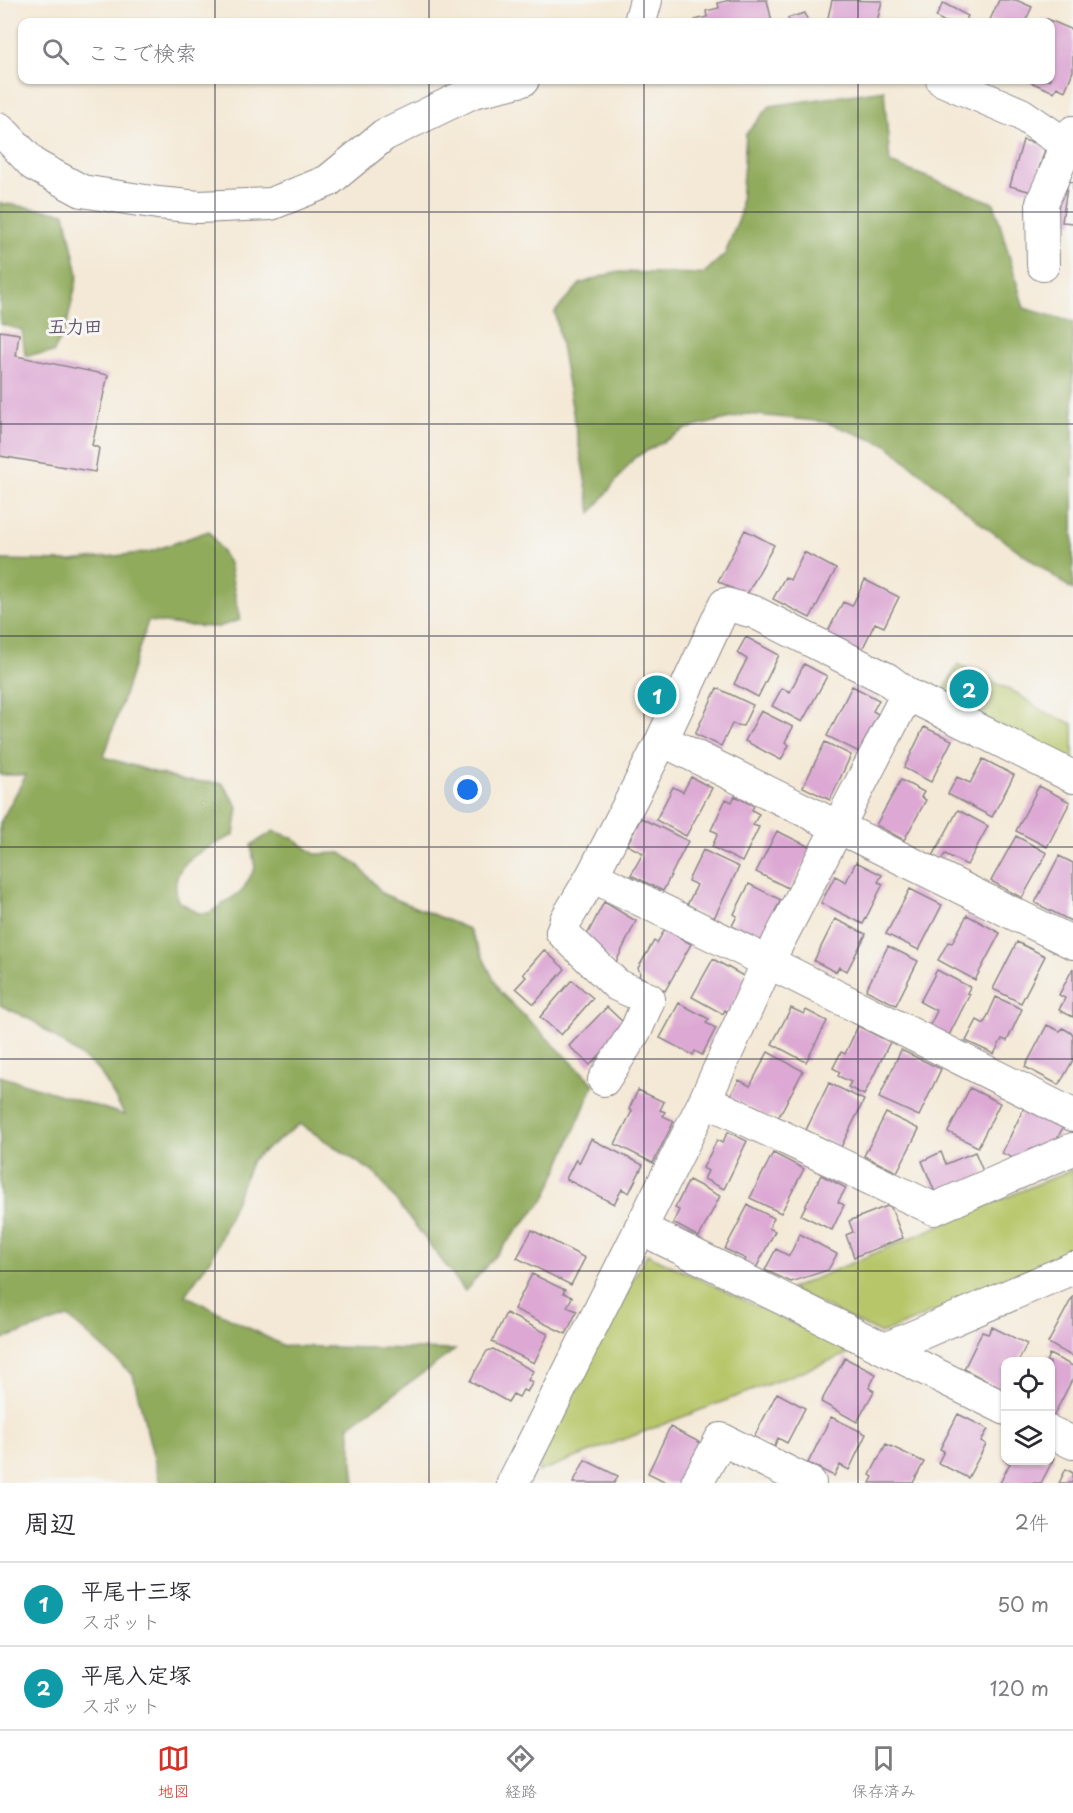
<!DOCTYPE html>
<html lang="ja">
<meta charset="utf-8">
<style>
body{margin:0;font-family:"Playpen Sans","Klee One",sans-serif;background:#f7f7f7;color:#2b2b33}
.controls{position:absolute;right:18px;bottom:18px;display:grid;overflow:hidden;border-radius:12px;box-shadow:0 2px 4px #0004}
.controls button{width:54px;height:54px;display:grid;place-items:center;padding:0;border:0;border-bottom:2px solid #e1e1e2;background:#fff;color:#2b2b33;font:30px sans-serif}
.you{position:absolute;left:468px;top:790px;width:21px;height:21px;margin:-15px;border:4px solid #fff;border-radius:50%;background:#1a73e8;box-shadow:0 0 0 9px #1a73e833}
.badge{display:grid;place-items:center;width:39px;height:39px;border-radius:50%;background:#d93025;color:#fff;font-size:20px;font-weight:700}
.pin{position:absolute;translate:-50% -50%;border:3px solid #fff;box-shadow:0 2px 6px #0006}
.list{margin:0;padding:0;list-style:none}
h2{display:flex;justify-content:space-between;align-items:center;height:78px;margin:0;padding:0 24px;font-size:26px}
h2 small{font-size:20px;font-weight:400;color:#7c7c81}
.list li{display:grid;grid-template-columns:39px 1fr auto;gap:18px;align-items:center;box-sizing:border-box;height:84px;padding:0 24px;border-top:2px solid #e1e1e2}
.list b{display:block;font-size:22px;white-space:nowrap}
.list p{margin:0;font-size:20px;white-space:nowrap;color:#7c7c81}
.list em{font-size:20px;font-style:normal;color:#7c7c81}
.icon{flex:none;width:33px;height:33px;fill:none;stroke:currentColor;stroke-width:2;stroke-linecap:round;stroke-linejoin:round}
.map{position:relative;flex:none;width:1073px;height:1483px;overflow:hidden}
.search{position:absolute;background:#fff;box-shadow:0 2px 4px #0004;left:18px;right:18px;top:18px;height:66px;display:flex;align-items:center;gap:15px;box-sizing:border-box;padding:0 21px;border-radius:12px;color:#7c7c81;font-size:22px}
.sheet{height:246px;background:#fff}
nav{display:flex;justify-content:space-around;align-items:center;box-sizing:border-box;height:84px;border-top:2px solid #e1e1e2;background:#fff;font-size:16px;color:#7c7c81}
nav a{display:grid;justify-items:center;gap:3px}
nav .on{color:#d93025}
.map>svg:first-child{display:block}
.green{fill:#b7c669;stroke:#6c7452;stroke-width:1.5}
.forest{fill:#91ab5d;stroke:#5a664c;stroke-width:1.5}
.building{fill:#dda9d4}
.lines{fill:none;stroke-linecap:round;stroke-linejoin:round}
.street-casing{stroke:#8b8688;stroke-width:34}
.street{stroke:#fff;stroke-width:32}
.grid{fill:none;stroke:#22223b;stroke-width:1.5;stroke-opacity:0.55}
.labels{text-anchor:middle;stroke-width:6;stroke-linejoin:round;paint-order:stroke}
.neighbourhood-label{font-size:18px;font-weight:bold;fill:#635171;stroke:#f6f6f2}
</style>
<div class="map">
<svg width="1073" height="1483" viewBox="0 0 1073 1483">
<rect width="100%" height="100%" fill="#f6f6f2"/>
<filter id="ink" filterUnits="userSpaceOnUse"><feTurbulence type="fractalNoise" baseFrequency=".0167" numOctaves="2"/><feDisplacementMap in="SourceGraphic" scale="12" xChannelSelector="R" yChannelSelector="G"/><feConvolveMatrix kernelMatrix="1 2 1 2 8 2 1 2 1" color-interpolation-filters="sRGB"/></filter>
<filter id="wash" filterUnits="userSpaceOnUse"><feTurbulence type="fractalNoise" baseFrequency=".008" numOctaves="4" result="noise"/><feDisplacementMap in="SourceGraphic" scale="24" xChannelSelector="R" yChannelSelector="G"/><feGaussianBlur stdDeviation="1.35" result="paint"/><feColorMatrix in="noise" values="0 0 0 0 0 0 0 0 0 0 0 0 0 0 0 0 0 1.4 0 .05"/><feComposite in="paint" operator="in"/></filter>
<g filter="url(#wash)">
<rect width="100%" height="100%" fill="#f4e9d6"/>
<path class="green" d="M958 664 1018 694 1043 711 1073 724V765L941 695Z
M1073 1169V1253L881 1334 790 1289Z
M647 1254 853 1352 538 1472 545 1439Z"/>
<path class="forest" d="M884 90 890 163 994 203 1024 308 1073 322V590L984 526 887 445 825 422 747 414 686 429 634 458 591 513 555 312 580 284 615 272 703 274 725 254 740 215 746 134 770 106Z
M0 203 65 213 78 275 66 328 53 353 25 355 22 330 0 324Z
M209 531 229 563 240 620 218 627 189 626 148 621 104 757 184 781 222 783 238 807 234 835C215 844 180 857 176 881 175 886 177 894 177 900L198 913H209L242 891 255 868 251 845 274 831 291 837 315 854 341 853 358 865 383 894 469 929 500 992 594 1084 546 1197 465 1291 376 1174 300 1124 252 1160 214 1254 185 1295 284 1346 455 1350 349 1426 355 1483H160L133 1375 68 1317 0 1340V1076L125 1115 99 1070 33 1021 0 1005V823L26 775H0V560L72 561 149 552Z"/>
<g id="blocks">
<path class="building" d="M730 0H767L772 22H696L695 20 707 17 706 11 719 8 718 3Z
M832 0 882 1 877 22H827Z
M999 0H1016L1032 7 1025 22H989Z
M943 3 968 16 965 22H942L943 21 936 17Z
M805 13 808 22H789L788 18Z
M1047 19 1073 30V71L1065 91 1057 87 1054 92 1030 82 1032 80H1050V22H1045Z
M1023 140 1046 146 1032 192 1010 186Z
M1068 181 1073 182V223L1062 222Z
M0 331 19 334 16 356 108 375 92 445 99 448 95 472 0 456Z
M745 530 774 545 746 596 718 581Z
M804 552 836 569 810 618 773 599 785 577 790 580Z
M865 580 899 597 884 627 875 623 859 656 824 639 843 602 852 606Z
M746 637 779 655 758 697 734 684 747 659 737 653Z
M804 664 827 676 802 722 772 706 782 688 790 692Z
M852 686 879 700 873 711 878 714 859 752 827 736Z
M717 688 753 705 743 726 732 724 721 746 695 734Z
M761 711 793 727 785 742 789 745 781 760 745 741Z
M924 727 952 740 931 782 904 768Z
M825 742 851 755 830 800 803 787Z
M983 759 1014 775 992 817 948 794 957 777 970 783Z
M691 777 712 788 686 836 656 820 673 787 683 792Z
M901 780 924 792 921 797 926 800 904 840 876 825Z
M1039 786 1070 802 1047 847 1016 831Z
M735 796 754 806 752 810 759 814 753 825 759 827 742 862 712 847 718 833 711 830 726 799 732 802Z
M958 810 988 826 967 865 945 854 941 860 933 856Z
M641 818 688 841 663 891 631 875 643 853 627 845Z
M777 831 812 848 790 889 756 872Z
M1016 836 1047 853 1022 898 991 881Z
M703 850 739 867 713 920 686 907 697 885 688 881Z
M1059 856 1073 863V922L1035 903Z
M856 862 882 875 878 882 883 884 863 924 821 903 835 876 846 882Z
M749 884 781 900 775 911 779 913 764 943 732 926 737 916 734 914Z
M910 889 942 905 919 950 886 934Z
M604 902 636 921 615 964 585 939Z
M967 915 1000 933 975 980 938 960 948 942 952 943Z
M835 919 866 934 847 971 839 967 836 972 814 961Z
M665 929 691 944 665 991 639 976 640 973 638 968 654 941 657 943Z
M1017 942 1045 956 1021 1003 993 989Z
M888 946 918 961 896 1005 866 990Z
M544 950 565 969 534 1004 516 988 526 977 523 974Z
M713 959 747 978 729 1013 725 1010 723 1014 692 997Z
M1073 968V1017L1059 1010 1065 998 1059 995Z
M937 970 970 987 967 993 970 994 948 1037 929 1027 937 1011 920 1002Z
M572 980 593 998 561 1035 540 1017Z
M996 997 1022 1009 1007 1041 1002 1039 994 1054 966 1041 977 1020 984 1024Z
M679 1003 709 1019 706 1023 716 1028 702 1055 695 1051 693 1055 660 1038Z
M607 1007 625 1024 608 1043 609 1045 590 1065 569 1046Z
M791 1008 804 1014 806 1010 827 1021 806 1062 772 1044Z
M1047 1025 1060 1031 1063 1028 1073 1034V1060L1059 1085 1025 1067Z
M858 1026 890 1042 864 1095 848 1087 851 1082 838 1076 840 1072 833 1068 841 1052 845 1054Z
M901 1050 941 1069 919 1116 879 1098Z
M768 1052 803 1071 778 1118 771 1114 769 1118 730 1097 739 1080 750 1086Z
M829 1083 864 1100 841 1147 806 1130Z
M970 1088 1000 1103 978 1147 948 1132Z
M638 1090 664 1102 660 1110 665 1112 663 1116 674 1121 653 1163 615 1144 632 1111 629 1109Z
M1024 1108 1063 1127 1054 1145 1028 1165 1002 1153Z
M886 1113 919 1129 897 1172 864 1156Z
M728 1132 747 1141 724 1189 704 1179 708 1171 703 1168 717 1140 722 1143Z
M591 1139 643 1165 629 1193 622 1189 614 1204 566 1179 576 1159 579 1163Z
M941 1152 946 1164 975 1152 985 1176 937 1197 922 1161Z
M773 1153 804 1169 781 1213 750 1198Z
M821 1175 846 1188 838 1202 844 1205 832 1230 801 1215Z
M689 1180 720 1196 699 1237 673 1223 679 1210 675 1208Z
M748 1205 774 1218 769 1228 775 1231 756 1268 744 1262 746 1259 725 1249Z
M890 1205 903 1238 854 1257 846 1235 853 1232 849 1221Z
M532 1230 585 1258 571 1285 517 1258Z
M800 1234 837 1254 828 1270 791 1282 765 1270 776 1249 789 1256Z
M532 1274 565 1290 563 1293 572 1297 567 1307 577 1311 566 1334 514 1309Z
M1073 1296V1357L1048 1343Z
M506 1313 548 1334 534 1363 492 1342Z
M992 1327 1027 1344 1018 1362H1006V1386L1004 1390 964 1369 982 1332 988 1334Z
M493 1349 533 1371 528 1380 533 1382 527 1392 523 1390 519 1397 513 1394 508 1402 470 1381 487 1351Z
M1049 1354 1073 1366V1378L1053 1417 1050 1416V1362H1046Z
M845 1358 876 1374 869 1388 874 1391 857 1422 821 1402Z
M777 1393 805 1408 787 1443 778 1438 774 1447 754 1437Z
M958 1414 988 1429 981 1441 986 1444 968 1478 938 1463 944 1451 940 1449Z
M831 1417 866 1434 849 1470 840 1465 834 1476 808 1463Z
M670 1427 701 1443 682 1483H668L648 1473Z
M886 1444 924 1462 913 1483H870L873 1477 870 1475Z
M1050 1456 1054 1458 1041 1483H1000L1010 1463 1005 1460H1050Z
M585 1460 618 1476 614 1483H573Z
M1066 1469 1073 1473V1483H1059Z"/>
</g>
</g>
<g filter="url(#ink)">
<use href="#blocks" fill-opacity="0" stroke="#8b8688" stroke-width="1.5"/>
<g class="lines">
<g class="street-casing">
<path id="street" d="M640 22 646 0
M942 80 1021 114 1068 146 1073 147
M0 129 34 165 82 191 158 203 199 207 271 204 328 181 384 135 473 92 523 80
M1043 265 1042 203 1073 132
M907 694 887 679 754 612 725 604 662 740 1073 943
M592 876 768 962 1073 1115
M604 1080 637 1028 649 999 617 985 562 932 566 920 592 876 662 740
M705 1100 934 1209 1073 1149
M640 1228 1006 1409
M885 1349 1073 1268
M1050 1432 1073 1443
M513 1483 705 1100 768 962 907 694 1073 777
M697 1483 721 1439 810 1483"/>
</g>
<use href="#street" class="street"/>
</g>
</g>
<path class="grid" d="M215 0V22M429 0V22M644 0V22M858 0V22M215 80V1483M429 80V1483M644 80V1483M858 80V1483M0 212H1073M0 424H1073M0 636H1073M0 847H1073M0 1059H1073M0 1271H1073"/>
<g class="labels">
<g class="neighbourhood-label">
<text x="75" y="333">五力田</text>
</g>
</g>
</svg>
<div class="controls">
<button><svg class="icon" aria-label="locate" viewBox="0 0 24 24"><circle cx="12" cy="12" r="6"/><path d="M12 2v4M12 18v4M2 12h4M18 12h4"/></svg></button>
<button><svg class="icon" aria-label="layers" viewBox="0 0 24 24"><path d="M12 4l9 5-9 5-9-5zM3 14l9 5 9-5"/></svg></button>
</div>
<div class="you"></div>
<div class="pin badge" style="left:657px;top:695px;background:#0f9aa8">1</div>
<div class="pin badge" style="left:969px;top:689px;background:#0f9aa8">2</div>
<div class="search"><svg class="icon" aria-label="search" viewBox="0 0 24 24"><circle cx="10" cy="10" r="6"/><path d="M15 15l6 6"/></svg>ここで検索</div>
</div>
<section class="sheet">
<h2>周辺<small>2件</small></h2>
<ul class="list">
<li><span class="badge" style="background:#0f9aa8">1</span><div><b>平尾十三塚</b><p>スポット</p></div><em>50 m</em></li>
<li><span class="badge" style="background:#0f9aa8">2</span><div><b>平尾入定塚</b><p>スポット</p></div><em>120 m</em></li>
</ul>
</section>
<nav>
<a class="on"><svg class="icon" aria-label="map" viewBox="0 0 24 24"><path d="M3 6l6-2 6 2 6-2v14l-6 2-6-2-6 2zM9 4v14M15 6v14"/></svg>地図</a>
<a><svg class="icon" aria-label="directions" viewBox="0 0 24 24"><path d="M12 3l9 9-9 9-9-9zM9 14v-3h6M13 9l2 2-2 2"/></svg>経路</a>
<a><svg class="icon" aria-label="saved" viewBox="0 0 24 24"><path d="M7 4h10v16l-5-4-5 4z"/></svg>保存済み</a>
</nav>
